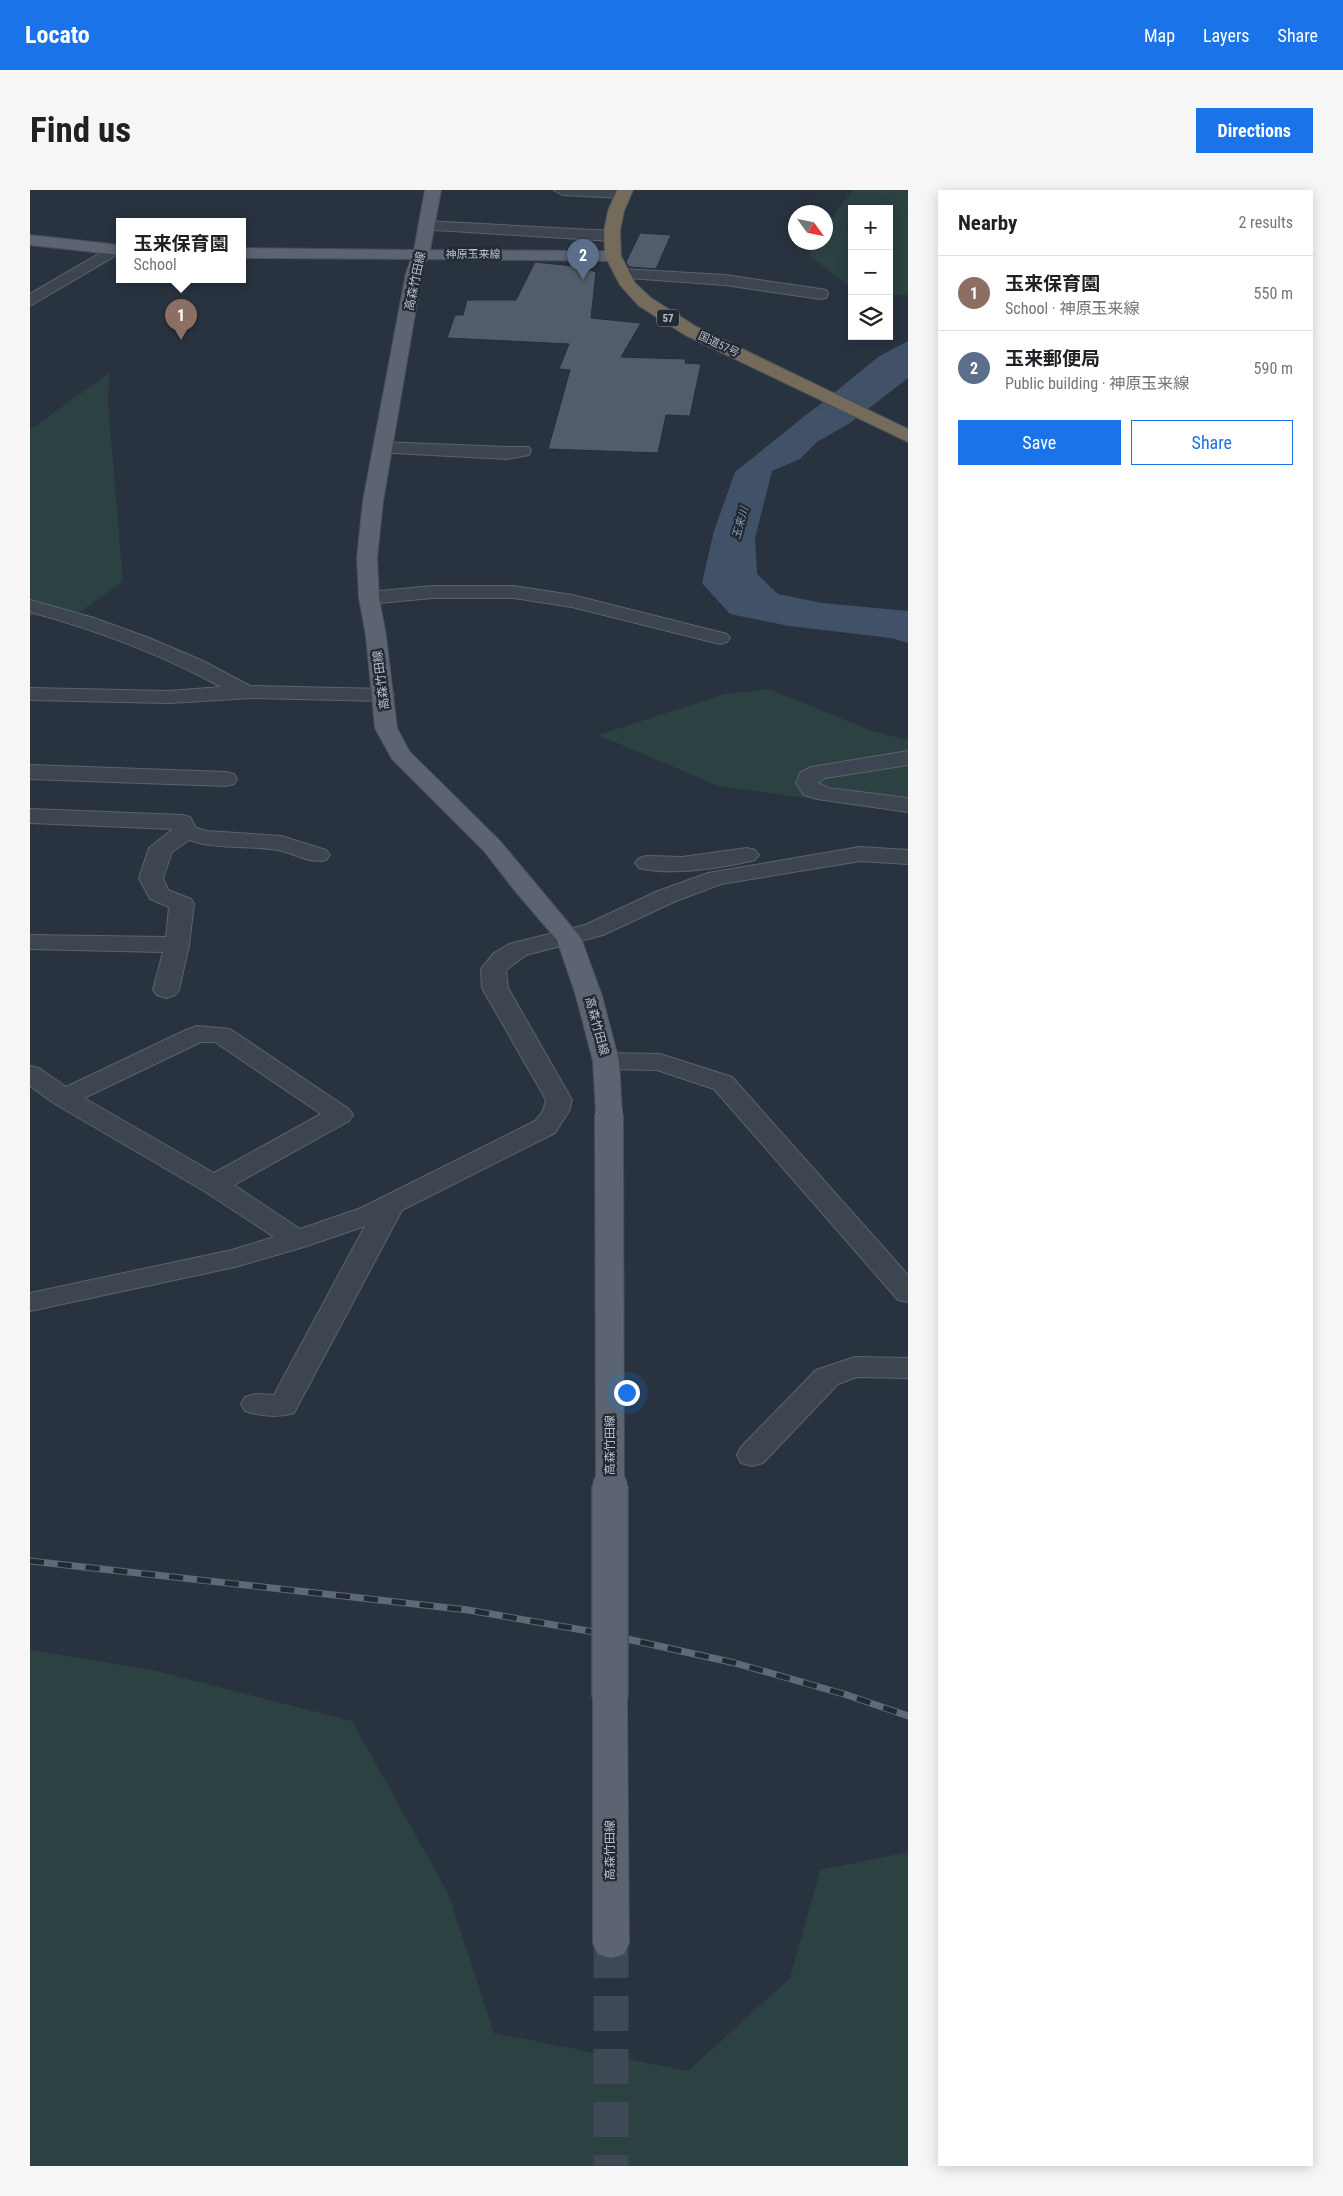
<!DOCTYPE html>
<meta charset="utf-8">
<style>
body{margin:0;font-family:"Roboto Condensed","Noto Sans JP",sans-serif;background:#f6f6f6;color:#202124}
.controls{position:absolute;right:15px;top:15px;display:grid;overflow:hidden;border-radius:0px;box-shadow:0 2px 12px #0003}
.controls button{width:45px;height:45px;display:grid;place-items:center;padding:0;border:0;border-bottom:1px solid #e0e0e0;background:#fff;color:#202124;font:25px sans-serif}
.compass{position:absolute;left:758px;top:15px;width:45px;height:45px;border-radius:50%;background:#fff;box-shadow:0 2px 12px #0003;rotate:123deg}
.you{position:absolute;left:596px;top:1202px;width:18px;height:18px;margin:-12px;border:4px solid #fff;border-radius:50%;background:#1a73e8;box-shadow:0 0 0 8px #1a73e833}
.badge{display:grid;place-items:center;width:32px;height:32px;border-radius:50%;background:#1a73e8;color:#fff;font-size:16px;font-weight:700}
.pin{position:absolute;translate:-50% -41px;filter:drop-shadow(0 1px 2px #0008)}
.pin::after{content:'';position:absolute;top:26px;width:18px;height:15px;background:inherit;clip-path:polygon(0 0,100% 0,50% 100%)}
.popup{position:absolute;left:86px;top:28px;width:130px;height:65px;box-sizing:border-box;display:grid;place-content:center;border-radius:0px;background:#fff;filter:drop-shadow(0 1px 4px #0005);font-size:16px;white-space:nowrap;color:#757577}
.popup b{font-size:19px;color:#202124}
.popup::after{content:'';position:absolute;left:50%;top:100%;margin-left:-10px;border:10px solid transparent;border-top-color:#fff}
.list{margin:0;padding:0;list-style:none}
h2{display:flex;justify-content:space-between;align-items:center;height:65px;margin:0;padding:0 20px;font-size:21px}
h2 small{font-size:16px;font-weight:400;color:#757577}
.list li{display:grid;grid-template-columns:32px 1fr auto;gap:15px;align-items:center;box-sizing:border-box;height:75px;padding:0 20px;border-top:1px solid #e0e0e0}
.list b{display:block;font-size:19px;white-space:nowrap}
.list p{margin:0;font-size:16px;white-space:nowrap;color:#757577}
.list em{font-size:16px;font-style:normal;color:#757577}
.actions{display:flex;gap:10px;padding:15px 20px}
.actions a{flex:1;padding:11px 0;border:1px solid #1a73e8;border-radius:0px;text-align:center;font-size:18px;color:#1a73e8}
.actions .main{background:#1a73e8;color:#fff}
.icon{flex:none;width:28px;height:28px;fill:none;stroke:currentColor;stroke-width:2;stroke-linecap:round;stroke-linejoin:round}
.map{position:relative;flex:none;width:878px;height:1976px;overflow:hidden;border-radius:0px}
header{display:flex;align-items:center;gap:30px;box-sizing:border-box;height:70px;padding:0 25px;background:#1a73e8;color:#fff}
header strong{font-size:24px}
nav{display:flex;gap:28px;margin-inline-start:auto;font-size:18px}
.intro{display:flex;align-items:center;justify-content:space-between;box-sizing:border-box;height:120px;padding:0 30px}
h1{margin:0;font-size:35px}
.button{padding:12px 22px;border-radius:0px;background:#1a73e8;color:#fff;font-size:18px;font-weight:700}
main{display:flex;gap:30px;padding:0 30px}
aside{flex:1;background:#fff;border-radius:0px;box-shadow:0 2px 12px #0003}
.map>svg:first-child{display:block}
.green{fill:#2c4142}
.water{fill:#415167}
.building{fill:#535c6a;stroke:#242c37}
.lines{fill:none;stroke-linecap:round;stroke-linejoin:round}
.major-tunnel{stroke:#3f4855;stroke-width:35;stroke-dasharray:35 18;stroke-linecap:butt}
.minor-casing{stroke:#5b636d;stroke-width:2}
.major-casing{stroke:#474e59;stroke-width:2}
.highway-casing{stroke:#48505a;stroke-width:2}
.minor{fill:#3d4550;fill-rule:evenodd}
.major{fill:#5b6470;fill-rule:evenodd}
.highway{fill:#756b5b;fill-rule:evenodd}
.rail-casing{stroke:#606976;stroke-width:7}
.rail{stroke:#222a35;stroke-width:5;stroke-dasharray:14;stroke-linecap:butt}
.major-bridge-far1-casing{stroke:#474e59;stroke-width:30;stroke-linecap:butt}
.major-bridge-casing{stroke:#474e59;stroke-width:38;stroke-linecap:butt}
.major-bridge-far1{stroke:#5b6470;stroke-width:28}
.major-bridge{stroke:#5b6470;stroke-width:35}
.labels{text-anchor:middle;stroke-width:4.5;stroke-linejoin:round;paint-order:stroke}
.far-street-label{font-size:11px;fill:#bac0ca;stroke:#222a35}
.shield{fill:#222a35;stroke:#8c939d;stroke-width:1}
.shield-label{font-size:11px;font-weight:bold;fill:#bac0ca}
.far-water-label{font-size:11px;font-style:italic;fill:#8597ae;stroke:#222a35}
.street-label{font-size:12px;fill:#bac0ca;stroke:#222a35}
</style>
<header>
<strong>Locato</strong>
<nav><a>Map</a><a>Layers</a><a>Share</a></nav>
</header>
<div class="intro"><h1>Find us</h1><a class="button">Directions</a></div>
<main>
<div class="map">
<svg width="878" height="1976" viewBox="0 0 878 1976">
<rect width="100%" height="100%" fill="#293340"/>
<path class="green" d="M824 0H878V105H859V19H822V99L779 65 788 53 796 52C796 32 810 15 824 0Z
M79 183 78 214 93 391 50 422 0 426V240Z
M740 499 842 541 878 550V622L689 596 568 545 695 504Z
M0 1460 122 1480 322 1531 418 1703 464 1843 658 1881 760 1788 790 1680 878 1662V1976H0Z"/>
<path class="water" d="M878 151V188L820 233 787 252 770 269 742 281 725 348 727 384 748 404 792 413 878 421V453L861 448 759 436 700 424 672 393 684 341 705 282 786 217 793 221 787 217 848 167Z"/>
<path class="building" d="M610 43 641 45 626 79 599 77 596 72Z
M505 72 552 77 566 82 561 128 611 133 591 167 656 169 655 173 671 174 660 226 636 225 628 263 518 259 540 180 529 179 539 154 417 148 425 125H433L437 110H486Z"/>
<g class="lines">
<path class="major-tunnel" d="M581 1753V1976"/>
<g class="minor-casing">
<path id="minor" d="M524 0H599L601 3 593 8 532 5Z
M396 31 582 41 590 46 582 51 390 39 388 36 390 33Z
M84 55 90 57V63L0 116V104Z
M592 79 695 85 790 99 796 100 798 104 796 108 790 109 695 95 586 87 584 84 586 81Z
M352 252 477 257H499L501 261 499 265 477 269 345 262 343 258 345 254Z
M402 396H484L542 405 697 444 700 448 697 452 690 454 542 417 484 408H402L339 414 332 412 329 408 332 404 339 402Z
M0 410 64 428 119 448 173 471 220 496 353 499 361 500 364 505 361 510 353 511 222 508 139 513 0 510V498L139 501 191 497C131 464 66 440 0 422Z
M878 561V575L795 588 788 593 798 598 878 608V622L787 609 774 605 766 593 770 583 781 577Z
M0 575 196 582 204 584 207 589 204 594 196 596 0 589Z
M0 619 152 625 160 627 166 638 177 641 251 646 296 660 300 665 296 670C279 674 264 663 248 660 218 655 188 660 159 650L142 662 133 688 138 700 161 709 164 714 159 755 149 800 145 805 136 808 127 805 123 800 133 762 0 759V745L136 747 139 717 120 709 109 688 119 658 143 639 0 633Z
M830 657 878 660V674L830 671 691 694 646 711 573 745 496 765 476 780 478 798 542 910 539 921 525 943 372 1020 264 1223C248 1228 231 1226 215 1221L211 1214 215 1207 226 1204 244 1205 335 1036 277 1056 205 1077 0 1121V1103L202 1060 244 1047 174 1001 25 914 0 896V876L9 878 36 897 158 839 167 836 200 839 319 919 323 925 319 931 204 995 270 1039 331 1018 505 931 513 921 516 910 452 798 451 779 464 763 479 754 555 735 628 701 678 683ZM171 852H185L291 924 184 983 54 908Z
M717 658 725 660 729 665 725 670C692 678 642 686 609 678L605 673 609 668 617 666 652 667Z
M576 863 630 864 702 887 878 1085V1112L868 1110 684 899 627 880 576 879 567 877 563 871 567 865Z
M825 1167 878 1168V1188L827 1187 808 1194 733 1273 722 1276 711 1273 707 1265 711 1257 786 1180Z"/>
</g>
<g class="major-casing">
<path id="major" d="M395 0H411L400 60 583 61 591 66 583 71 397 69 392 83 353 311 347 368 349 408 356 446 367 538 379 561 470 651 551 748 572 806 589 871 592 924 588 930 579 932 570 930 566 924 563 871 546 806 527 750 485 701 454 661 362 569 345 538 336 446 329 408 327 368 333 311 376 83 381 69 212 68V58L384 60Z
M0 45 90 55V65L0 55Z
M580 1494 592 1498 597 1507 599 1753 594 1764 581 1768 568 1764 563 1753V1507L568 1498Z"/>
</g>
<g class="highway-casing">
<path id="highway" d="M587 0H603L594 21 590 41 591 66 605 93 621 108 667 137 878 239V252L655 145 609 116 590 95 575 66 574 41 578 21Z"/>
</g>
<use href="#minor" class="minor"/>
<use href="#major" class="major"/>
<use href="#highway" class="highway"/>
<g class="rail-casing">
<path id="rail" d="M0 1371 438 1420 570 1443 705 1473 817 1505 878 1526"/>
</g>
<use href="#rail" class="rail"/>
<g class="major-bridge-far1-casing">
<path id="major-bridge-far1" d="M579 924 580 1297"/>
</g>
<g class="major-bridge-casing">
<path id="major-bridge" d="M580 1296V1507"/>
</g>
<use href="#major-bridge-far1" class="major-bridge-far1"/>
<use href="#major-bridge" class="major-bridge"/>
</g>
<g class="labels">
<g class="far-street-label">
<text x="443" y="68">神原玉来線</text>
<text transform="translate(689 154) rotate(25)" y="4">国道57号</text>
</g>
<rect class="shield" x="627" y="119.5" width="22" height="17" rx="4"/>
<g class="shield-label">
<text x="638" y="132">57</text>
</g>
<g class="far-water-label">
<text transform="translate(710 333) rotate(-74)" y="4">玉来川</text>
</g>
<g class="street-label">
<text transform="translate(385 91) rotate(-78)" y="4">高森竹田線</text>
<text transform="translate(351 490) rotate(-97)" y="4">高森竹田線</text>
<text transform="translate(567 836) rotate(75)" y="4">高森竹田線</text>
<text transform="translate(580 1255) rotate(-90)" y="4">高森竹田線</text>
<text transform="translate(580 1660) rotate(-90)" y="4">高森竹田線</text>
</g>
</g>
</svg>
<div class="controls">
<button>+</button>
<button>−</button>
<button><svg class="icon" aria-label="layers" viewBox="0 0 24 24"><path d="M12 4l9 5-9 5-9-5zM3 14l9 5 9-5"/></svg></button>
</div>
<svg class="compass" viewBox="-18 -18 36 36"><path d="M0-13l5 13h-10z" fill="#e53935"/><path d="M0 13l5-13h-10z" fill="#757577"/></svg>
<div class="you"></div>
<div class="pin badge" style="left:151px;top:150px;background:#8d6e63">1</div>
<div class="popup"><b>玉来保育園</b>School</div>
<div class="pin badge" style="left:553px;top:90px;background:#5c6f8a">2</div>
</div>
<aside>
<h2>Nearby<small>2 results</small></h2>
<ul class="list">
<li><span class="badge" style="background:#8d6e63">1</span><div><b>玉来保育園</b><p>School · 神原玉来線</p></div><em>550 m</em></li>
<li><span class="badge" style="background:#5c6f8a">2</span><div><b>玉来郵便局</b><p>Public building · 神原玉来線</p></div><em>590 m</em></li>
</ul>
<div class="actions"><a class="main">Save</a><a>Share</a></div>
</aside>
</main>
